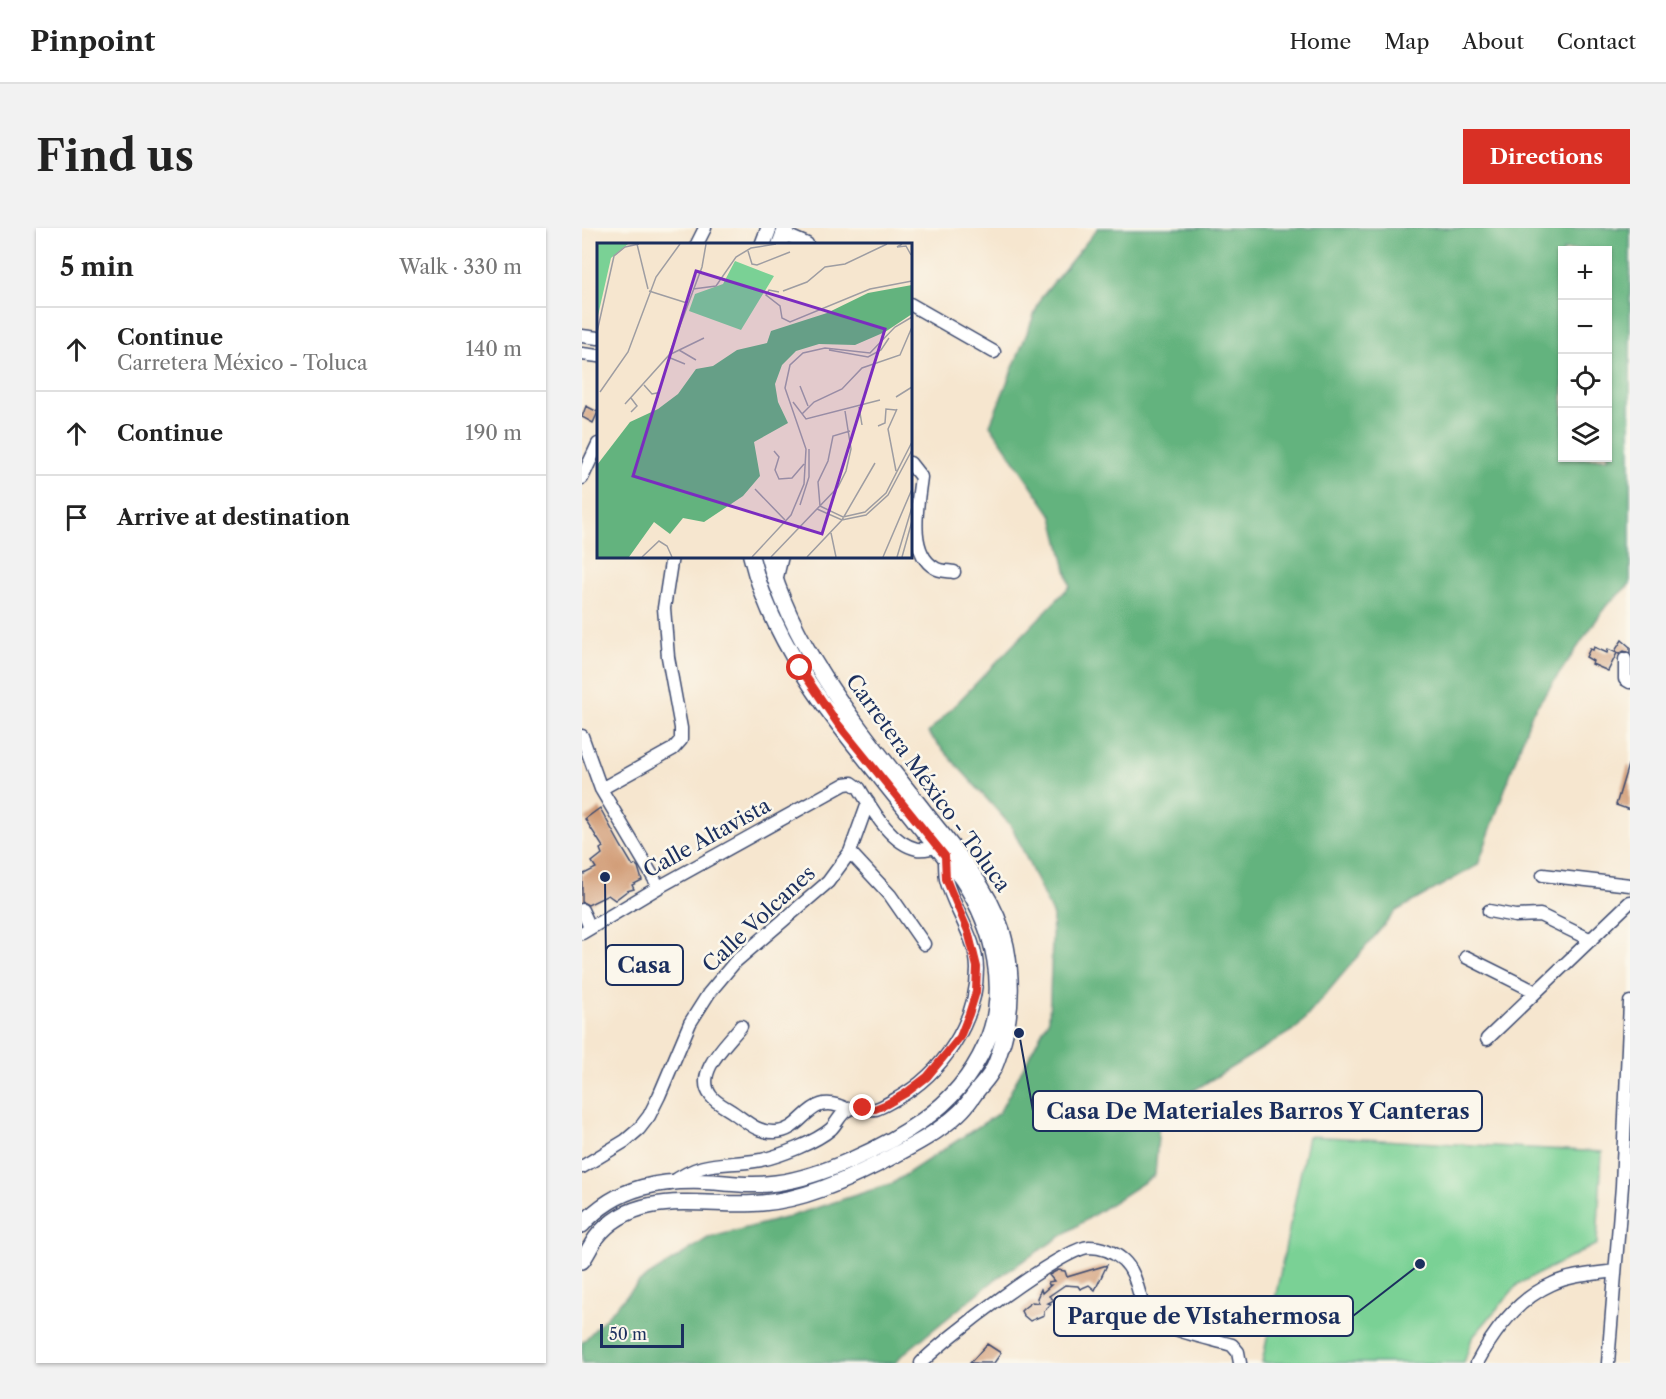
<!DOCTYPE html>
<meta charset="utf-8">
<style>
body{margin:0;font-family:"Libre Caslon Text",serif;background:#f2f2f2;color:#222}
.controls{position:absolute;right:18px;top:18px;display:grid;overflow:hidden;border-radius:0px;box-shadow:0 2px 4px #0004}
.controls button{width:54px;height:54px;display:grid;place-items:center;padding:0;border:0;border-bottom:2px solid #e0e0e0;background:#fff;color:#222;font:30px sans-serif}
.scale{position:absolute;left:18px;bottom:15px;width:84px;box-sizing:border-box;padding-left:6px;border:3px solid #1b2f5e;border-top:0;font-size:16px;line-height:21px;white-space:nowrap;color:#1b2f5e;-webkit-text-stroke:4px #fbf7ec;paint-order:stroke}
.stop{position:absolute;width:18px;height:18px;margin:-14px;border:4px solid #d93025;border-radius:50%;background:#fff}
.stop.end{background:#d93025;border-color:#fff;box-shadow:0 2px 6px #0008}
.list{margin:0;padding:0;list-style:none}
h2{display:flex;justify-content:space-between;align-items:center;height:78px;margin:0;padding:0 24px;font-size:26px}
h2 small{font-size:20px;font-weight:400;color:#767676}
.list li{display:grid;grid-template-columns:39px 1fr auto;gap:18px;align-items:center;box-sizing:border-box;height:84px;padding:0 24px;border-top:2px solid #e0e0e0}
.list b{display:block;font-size:22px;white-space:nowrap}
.list p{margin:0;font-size:20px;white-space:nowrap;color:#767676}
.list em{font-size:20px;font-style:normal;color:#767676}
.icon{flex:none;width:33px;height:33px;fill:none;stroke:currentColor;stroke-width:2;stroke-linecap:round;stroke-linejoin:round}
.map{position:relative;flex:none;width:1048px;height:1135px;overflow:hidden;border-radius:0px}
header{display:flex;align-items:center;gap:36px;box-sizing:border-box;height:84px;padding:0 30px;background:#fff;border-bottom:2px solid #e0e0e0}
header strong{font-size:28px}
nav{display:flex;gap:33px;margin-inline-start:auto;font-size:21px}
.intro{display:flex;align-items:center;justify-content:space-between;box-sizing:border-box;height:144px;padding:0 36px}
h1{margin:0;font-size:42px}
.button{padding:15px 27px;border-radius:0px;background:#d93025;color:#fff;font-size:21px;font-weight:700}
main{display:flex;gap:36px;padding:0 36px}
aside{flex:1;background:#fff;border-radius:0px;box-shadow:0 2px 4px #0004}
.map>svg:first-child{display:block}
.green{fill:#7ad195;stroke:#4a807a;stroke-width:1.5}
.forest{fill:#63b37e;stroke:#3f716e;stroke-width:1.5;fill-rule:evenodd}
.building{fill:#d09a73}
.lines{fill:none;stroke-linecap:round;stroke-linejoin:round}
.minor-casing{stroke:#3c4a6f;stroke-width:15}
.major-casing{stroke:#3c4a6f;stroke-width:18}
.minor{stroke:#fff;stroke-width:12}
.major{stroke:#fff;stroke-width:15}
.route{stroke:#d93025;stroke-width:8}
.labels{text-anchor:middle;stroke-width:5;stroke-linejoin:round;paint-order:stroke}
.street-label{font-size:21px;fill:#1b2f5e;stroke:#fbf7ec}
.inset-road{fill:none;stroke:#9e9da2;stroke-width:1.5}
.view{fill:#7b2cbf;fill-opacity:0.15;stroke:#7b2cbf;stroke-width:3}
.inset-edge{fill:none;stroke:#1b2f5e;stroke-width:3}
.leader{fill:none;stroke:#1b2f5e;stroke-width:2}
.callout-dot{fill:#1b2f5e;stroke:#fbf7ec;stroke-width:2}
.callout{fill:#fbf7ec;stroke:#1b2f5e;stroke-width:2}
.callout-label{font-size:22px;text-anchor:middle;font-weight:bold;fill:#1b2f5e}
</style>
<header>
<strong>Pinpoint</strong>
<nav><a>Home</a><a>Map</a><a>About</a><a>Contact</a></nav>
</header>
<div class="intro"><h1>Find us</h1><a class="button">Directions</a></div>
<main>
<aside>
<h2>5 min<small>Walk · 330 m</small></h2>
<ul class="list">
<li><svg class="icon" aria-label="ahead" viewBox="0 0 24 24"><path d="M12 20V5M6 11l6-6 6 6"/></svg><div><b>Continue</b><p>Carretera México - Toluca</p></div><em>140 m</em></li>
<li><svg class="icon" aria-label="ahead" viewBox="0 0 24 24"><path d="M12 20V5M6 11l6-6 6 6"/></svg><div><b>Continue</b></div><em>190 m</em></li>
<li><svg class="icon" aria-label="arrive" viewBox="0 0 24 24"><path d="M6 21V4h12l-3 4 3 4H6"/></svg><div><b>Arrive at destination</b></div></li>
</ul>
</aside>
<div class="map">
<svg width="1048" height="1135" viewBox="0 0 1048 1135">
<rect width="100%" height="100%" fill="#fbf7ec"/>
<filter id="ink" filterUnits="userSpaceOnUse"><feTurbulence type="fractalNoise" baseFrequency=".0167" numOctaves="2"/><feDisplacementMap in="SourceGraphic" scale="12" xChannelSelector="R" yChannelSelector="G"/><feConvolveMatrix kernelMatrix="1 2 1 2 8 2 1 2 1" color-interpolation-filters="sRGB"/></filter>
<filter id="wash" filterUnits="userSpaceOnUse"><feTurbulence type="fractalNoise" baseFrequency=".008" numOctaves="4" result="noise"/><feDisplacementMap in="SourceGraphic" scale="24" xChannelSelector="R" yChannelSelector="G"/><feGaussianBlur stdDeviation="1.35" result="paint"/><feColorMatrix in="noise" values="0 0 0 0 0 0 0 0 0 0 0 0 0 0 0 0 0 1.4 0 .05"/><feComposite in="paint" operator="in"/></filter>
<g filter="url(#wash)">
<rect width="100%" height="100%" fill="#f6e6cf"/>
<path class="green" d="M726 908 1020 924 1015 1016 936 1056 890 1110 882 1135H680Z"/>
<path class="forest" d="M516 0H1048V356L1024 378 950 485 896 637 814 683 716 799 578 883 573 947 415 1050 320 1127 313 1135H0V1115L57 1054 126 1010 203 990 311 955 417 885 467 791 471 688 430 599 346 505 488 358 471 289 408 197 459 70ZM981 22H1026V230H981Z"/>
<g id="blocks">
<path class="building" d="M4 178 16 184 11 195 0 189Z
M1040 412 1048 419V425L1042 423 1037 426 1033 423Z
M1012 419 1025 425 1026 421 1035 425 1026 443 1010 436 1011 433 1004 429 1008 421 1011 422Z
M1046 537H1048V582L1034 577Z
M18 580 39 618 51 638 54 637 56 639 60 652 50 657 52 661 45 663 33 672 26 667 6 677 0 674V647L14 640 10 634 20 626 18 621 21 619 3 591Z
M525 1037 513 1062 507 1057 498 1061 496 1058 483 1057 467 1068 472 1072 466 1075 469 1076 462 1083V1087L448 1093 441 1087 439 1083 442 1080 450 1074 457 1075 455 1070 459 1061 460 1065 469 1057H467L466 1054 472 1053 467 1047 476 1042 483 1043 485 1049Z
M405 1116 419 1125 412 1135H388Z"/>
</g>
</g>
<g filter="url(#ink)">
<use href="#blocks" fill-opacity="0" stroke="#3c4a6f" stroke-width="1.5"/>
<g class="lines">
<g class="minor-casing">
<path id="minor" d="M202 6 225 16
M115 16 123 0
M328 76 412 124
M0 108 16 110
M0 126 16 128
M328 235 339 249C336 275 325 324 353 340 357 343 366 343 372 344
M0 250 16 216
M194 353 200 328
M1043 431V451L1048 454
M0 508 19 561 77 659
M19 561 91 521 99 512V500L86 429 82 380 90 328
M268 624 308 667 342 716
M961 647 1048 657
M0 682 8 699
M907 683 933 688 958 687 1009 712
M0 705 77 659 263 556 270 555 277 560C290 581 308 615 335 621 341 622 348 620 354 619
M884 729 954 764
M159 798C146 815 111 845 129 868 134 875 145 880 152 885 165 894 176 905 193 904 223 904 226 860 266 882
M905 811 1048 674
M0 939 43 913 57 901 67 888 77 868 108 795 127 765 153 734 246 654 268 624 286 574
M88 956C123 930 140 939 179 932 198 928 234 914 249 901 256 894 258 885 267 881 276 877 285 883 294 881 301 879 308 874 314 871 360 846 395 794 395 741 395 711 371 680 364 651 363 644 363 635 363 628
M339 1135C360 1112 480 1020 507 1019 519 1019 532 1024 541 1032 554 1044 555 1061 561 1077 572 1102 625 1109 650 1117L656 1124 658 1135
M895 1135C912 1103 936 1071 970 1056 989 1047 1012 1046 1033 1043
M1026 1135 1040 958 1048 774"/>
</g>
<g class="major-casing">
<path id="major" d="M181 16 187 0
M198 16 204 0
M0 997C35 957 82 951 132 954 153 956 173 958 194 955 240 949 303 919 341 892 368 873 389 849 403 818 428 763 412 700 380 651 367 633 352 616 338 599 311 565 283 531 257 497 219 447 184 390 169 328
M0 1033C5 1026 9 1017 14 1010 54 958 125 980 180 975 220 972 260 954 296 936 324 921 354 907 377 885 384 879 389 871 394 864 399 857 406 851 410 843 414 837 416 829 418 823 430 788 431 754 424 718 414 667 376 627 345 587 283 507 213 428 186 328"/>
</g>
<use href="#minor" class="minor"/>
<use href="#major" class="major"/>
</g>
</g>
<g class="lines" filter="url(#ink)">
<path class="route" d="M218 440 256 496 363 628 364 651 386 703 395 739 394 764 387 786 378 809 345 849 324 865 305 876 293 881 281 880"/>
</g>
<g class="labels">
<g class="street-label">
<text transform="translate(346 555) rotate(54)" y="7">Carretera México - Toluca</text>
<text transform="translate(125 610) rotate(-29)" y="7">Calle Altavista</text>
<text transform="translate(177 691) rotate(-43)" y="7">Calle Volcanes</text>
</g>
</g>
<g transform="translate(15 15)">
<rect width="315" height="315" fill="#f6e6cf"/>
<path d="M0 1H31L14 15 0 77ZM138 18 177 33 144 87 92 68 98 51 126 41Z" fill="#7ad195"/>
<path d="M315 42V71L288 89 258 102 222 101 199 108 185 122 178 141 181 159 191 180 157 199 163 233 146 253 107 279 86 275 73 291 57 279 32 314H0V222L33 179 61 166 81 151 99 126 116 123 140 107 170 100 174 88 230 70 271 50Z" fill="#63b37e"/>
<path class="inset-road" d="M40 1 51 46M305 1 300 4 309 3 314 12M151 8 155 21 160 22 193 9M96 46 119 43 139 14 154 5 179 1M52 48 90 60M186 48 210 39 228 24 248 21 290 1M182 49 172 47 169 52 183 63 185 75 193 79 273 46 315 38M0 89 17 13 28 4 42 1M82 107 99 117M232 107 271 114 284 107 292 95M74 111 107 95M71 114 88 121M47 142 55 151 60 150 61 155M203 143 211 163M3 149 31 109 59 34 83 1M299 154 315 144M196 159 209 176 283 157M28 161 72 112 105 24 109 1M262 164 265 182M34 169 40 163 34 155M205 171 217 159 245 146 265 125 303 112 315 84M281 183 288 180 289 166 299 167M177 208 182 214 178 227 182 236 195 235 207 221M299 228 291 186 300 166M158 246 188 277M203 262 212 234V206M223 263 246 274 268 269 289 250 315 199M223 263 221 239 231 218 236 193 253 188M220 266 245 277 269 272 291 252 315 207M234 290 239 314M45 314 62 298 70 303 75 314M155 314 194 272 207 241 209 206 188 145 193 122 206 110 228 105 273 110 298 84 315 74M174 314 241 244 249 228 254 206 248 168M210 314 245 277 278 220M286 314 315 246M300 314 315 264M305 314 315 278"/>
<path class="view" d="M99 28 288 86 225 291 36 233Z"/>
<rect width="315" height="315" class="inset-edge"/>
</g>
<path class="leader" d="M23 649L24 737M437 805L451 883M838 1036L771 1088"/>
<g class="callout-dot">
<circle cx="23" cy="649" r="6"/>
<circle cx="437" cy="805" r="6"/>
<circle cx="838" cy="1036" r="6"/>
</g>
<g class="callout">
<rect x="24" y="717" width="77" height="40" rx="6"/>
<rect x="451" y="863" width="449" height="40" rx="6"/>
<rect x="472" y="1068" width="299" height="40" rx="6"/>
</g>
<g class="callout-label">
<text x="62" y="745">Casa</text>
<text x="676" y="891">Casa De Materiales Barros Y Canteras</text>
<text x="622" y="1096">Parque de VIstahermosa</text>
</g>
</svg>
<div class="controls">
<button>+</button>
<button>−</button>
<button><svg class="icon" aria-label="locate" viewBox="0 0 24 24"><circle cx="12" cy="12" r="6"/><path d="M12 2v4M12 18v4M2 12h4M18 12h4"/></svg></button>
<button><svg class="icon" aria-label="layers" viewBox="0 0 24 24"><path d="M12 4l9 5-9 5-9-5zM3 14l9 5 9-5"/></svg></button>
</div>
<div class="scale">50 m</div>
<div class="stop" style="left:218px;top:440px"></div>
<div class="stop end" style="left:281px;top:880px"></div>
</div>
</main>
